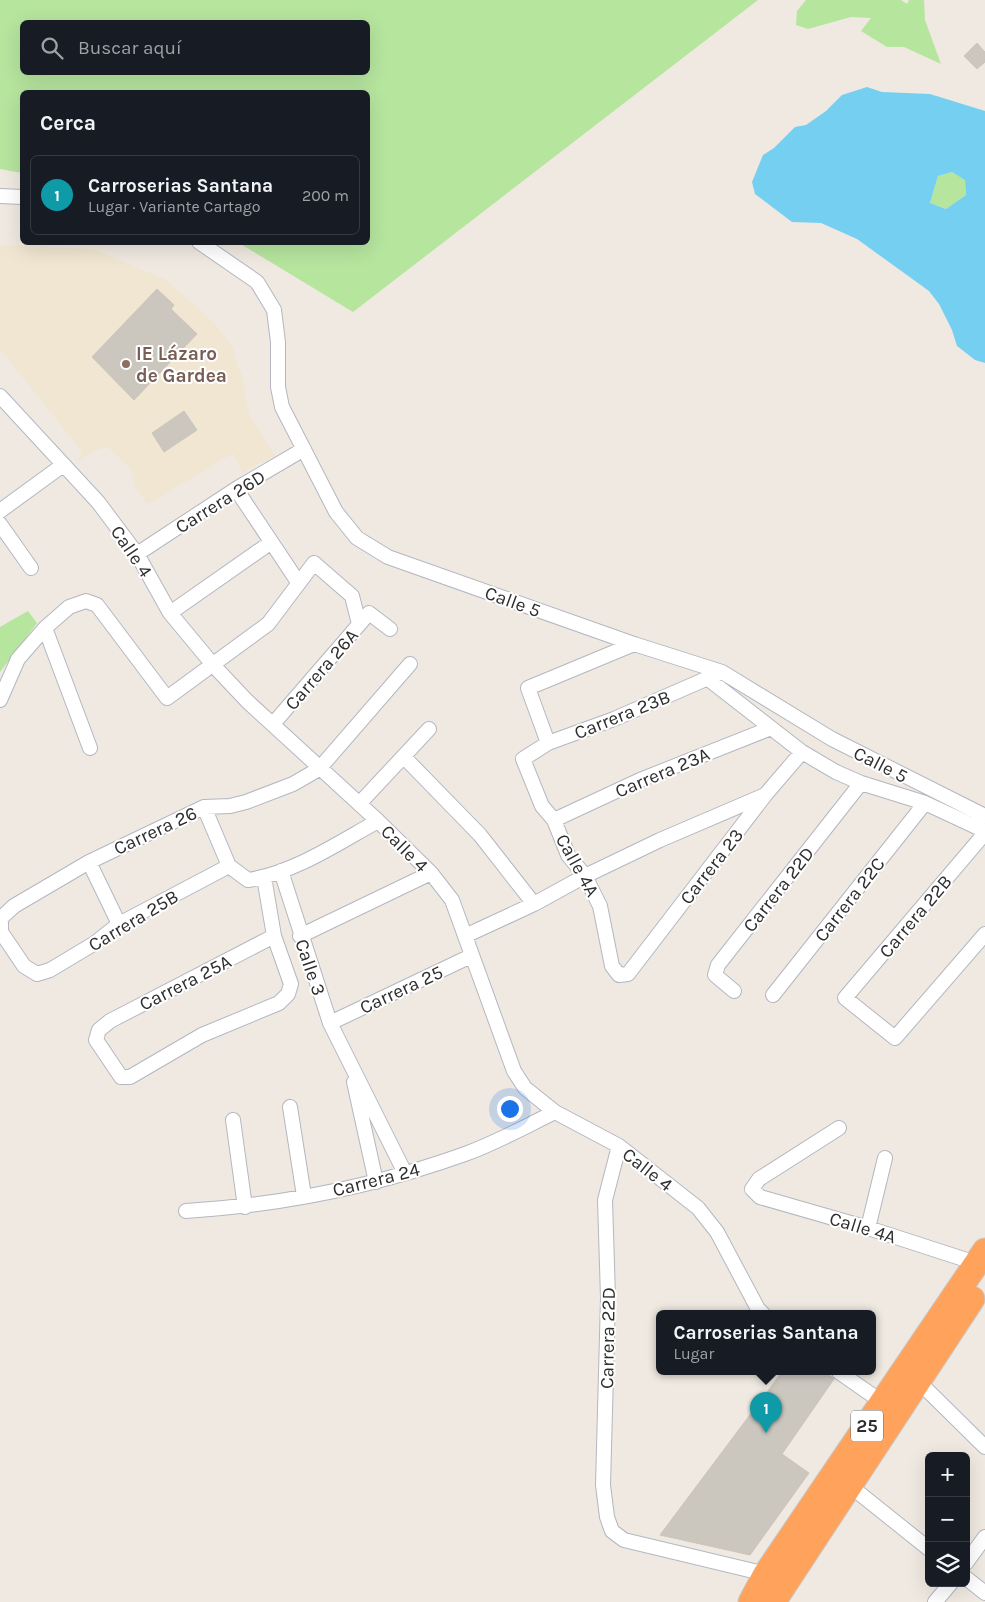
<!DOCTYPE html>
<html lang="es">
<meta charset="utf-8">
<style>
body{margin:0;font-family:Karla,sans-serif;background:#242831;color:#f1f3f6}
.controls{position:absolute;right:15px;bottom:15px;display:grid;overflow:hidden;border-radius:8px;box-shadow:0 5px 20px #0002}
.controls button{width:45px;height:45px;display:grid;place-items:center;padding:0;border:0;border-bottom:1px solid #363941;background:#171b24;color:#f1f3f6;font:25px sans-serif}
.you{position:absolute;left:509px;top:1108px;width:18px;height:18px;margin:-12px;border:4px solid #fff;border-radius:50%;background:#1a73e8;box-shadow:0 0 0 8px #1a73e833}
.badge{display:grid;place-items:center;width:32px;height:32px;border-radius:50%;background:#4264fb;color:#fff;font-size:16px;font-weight:700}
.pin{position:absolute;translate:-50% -41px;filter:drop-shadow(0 1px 2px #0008)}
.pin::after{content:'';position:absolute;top:26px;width:18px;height:15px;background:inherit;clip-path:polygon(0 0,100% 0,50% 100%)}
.popup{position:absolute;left:656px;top:1310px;width:220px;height:65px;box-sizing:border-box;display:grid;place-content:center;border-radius:8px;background:#171b24;filter:drop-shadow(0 1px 4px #0005);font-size:16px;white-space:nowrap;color:#9ea1a6}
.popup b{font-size:19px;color:#f1f3f6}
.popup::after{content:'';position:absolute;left:50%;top:100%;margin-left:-10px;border:10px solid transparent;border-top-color:#171b24}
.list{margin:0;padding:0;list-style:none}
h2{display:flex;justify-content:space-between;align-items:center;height:65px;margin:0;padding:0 20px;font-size:21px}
h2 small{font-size:16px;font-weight:400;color:#9ea1a6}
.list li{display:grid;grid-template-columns:32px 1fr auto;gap:15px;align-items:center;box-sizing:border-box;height:80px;margin:0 10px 10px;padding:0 10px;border:1px solid #363941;border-radius:8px}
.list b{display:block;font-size:19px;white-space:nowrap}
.list p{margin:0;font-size:16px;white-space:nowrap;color:#9ea1a6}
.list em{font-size:16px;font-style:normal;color:#9ea1a6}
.icon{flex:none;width:28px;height:28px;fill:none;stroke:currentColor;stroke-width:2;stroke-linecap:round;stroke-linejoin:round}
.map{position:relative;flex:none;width:985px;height:1602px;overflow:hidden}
.search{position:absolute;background:#171b24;box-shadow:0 5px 20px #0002;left:20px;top:20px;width:350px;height:55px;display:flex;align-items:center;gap:12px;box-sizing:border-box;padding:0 18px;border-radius:8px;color:#9ea1a6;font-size:19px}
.panel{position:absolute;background:#171b24;box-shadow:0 5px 20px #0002;left:20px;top:90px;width:350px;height:155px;border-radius:8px}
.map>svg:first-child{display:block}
.education{fill:#f0e6d1}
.green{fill:#b6e59e;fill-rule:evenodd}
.water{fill:#75cff0;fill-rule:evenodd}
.building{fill:#cbc7bf;stroke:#cbc5ba}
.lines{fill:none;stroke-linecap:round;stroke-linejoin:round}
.street-casing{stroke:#b4b7c1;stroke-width:16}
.highway-casing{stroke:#c9c9c9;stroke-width:27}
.street{stroke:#fff;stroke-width:14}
.highway{stroke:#ffa35c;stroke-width:25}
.education-dot{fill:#8d6e63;stroke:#fff;stroke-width:2}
.labels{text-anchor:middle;stroke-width:4;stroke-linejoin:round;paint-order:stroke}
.shield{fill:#fff;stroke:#6d6d6d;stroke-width:1}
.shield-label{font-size:18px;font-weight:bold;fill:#2e2e2e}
.education-label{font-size:19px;font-weight:bold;fill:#785e54;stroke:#fff;text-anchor:start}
.street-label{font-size:19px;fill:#2e2e2e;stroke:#fff}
</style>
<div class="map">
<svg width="985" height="1602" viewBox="0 0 985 1602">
<rect width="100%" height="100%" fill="#efe9e1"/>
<path class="education" d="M0 245 94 249 166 280 212 321 232 346 242 376 249 414 275 456 243 472 233 453 148 504 135 487 131 469 108 447 99 449 76 462 83 453 0 349Z"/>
<path class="green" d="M0 0H758L353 312 239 243 368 242V92H22V173L0 169ZM368 22V72H22V22Z
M806 0H901L907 4 909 0H924L925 20 941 64 904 47H887L861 31 871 18 851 17 808 29 796 25 797 11Z
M952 172 965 179 966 195 946 209 930 203 938 176Z
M28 611 37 623 0 672V627Z"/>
<path class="water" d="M867 87 882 92 930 94 985 111V363L975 360 957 346 952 330 939 304 929 291 857 239 821 223 792 222 755 194 752 182 763 155 774 148 795 127 806 125 826 111 842 95ZM952 172 965 180 966 195 946 209 930 203 938 176Z"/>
<path class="building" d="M977 43 985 52V62L977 69 964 56Z
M157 289 174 305 171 309 197 334 134 400 92 357Z
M184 411 197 430 164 452 152 433Z
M782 1372H826L834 1379 782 1454 809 1473 750 1555 660 1535Z"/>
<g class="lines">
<g class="street-casing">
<path id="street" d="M0 196 22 197
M199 242 257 282 274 310 278 342V387L282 407 336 512 357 538 388 557 634 644 722 672 832 739 985 816
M0 396 98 502 137 554 170 613 214 666 247 701 378 821 431 873 452 900 514 1071 525 1088 555 1112 619 1146 698 1208 717 1232 758 1309 763 1314
M236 489 298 582
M0 511 63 465
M0 524 31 568
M137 554 236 489 304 449
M170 613 270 543
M45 628 90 748
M722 672 614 719 548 743 523 759 542 806 554 820 568 855 585 876 600 906 612 966 619 975 628 974 766 794 802 752
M707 678 802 752 836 772 861 783 925 803 985 831
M0 700 18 659 45 628 69 607 86 601 97 605 167 698 268 624 314 563 352 596 359 624
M273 724 369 613 390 629
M548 743 528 688 634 644
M404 757 480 835 534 904
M359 804 429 729
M204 807 229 866
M554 820 640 780 771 728
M985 833 845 998 895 1038 985 934
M89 862 119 924
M229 866 119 924 95 943 50 970 37 974 24 966 1 932V918L14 906 89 862 204 807 230 806 246 802 293 784 319 769 410 664
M229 866 248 880C294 873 338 843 378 821
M281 871 330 1023 405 1173
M264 877 274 936 291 984 288 994 279 1003 202 1035 130 1077H121L96 1040 99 1030 110 1021 274 936
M300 936 431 873
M465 936 534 904 585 876 660 840 765 795
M734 991 715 975 718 965 861 783
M773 995 925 803
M330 1023 471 956
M354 1082 376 1182
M290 1107 304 1196
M233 1120 245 1207
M839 1128 759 1179 752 1189 760 1197 868 1228 976 1263
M619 1146 605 1200 608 1298 603 1485 607 1517 612 1531 624 1540 766 1574
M186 1211C281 1205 376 1186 465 1154 496 1143 526 1126 555 1112
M868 1228 885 1158
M839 1372 882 1402
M919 1382 985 1447
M849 1485 929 1549
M966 1563 985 1537
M966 1578 985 1593
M935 1602 951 1583"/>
</g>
<g class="highway-casing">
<path id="highway" d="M751 1602 766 1574 985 1251
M773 1602 972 1299"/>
</g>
<use href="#street" class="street"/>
<use href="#highway" class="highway"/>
</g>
<circle class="education-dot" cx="126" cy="364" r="5"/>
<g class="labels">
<rect class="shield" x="851" y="1410.5" width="32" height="31" rx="4"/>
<g class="shield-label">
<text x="867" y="1432">25</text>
</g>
<g class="education-label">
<text x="136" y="360">IE Lázaro<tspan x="136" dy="22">de Gardea</tspan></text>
</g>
<g class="street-label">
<text transform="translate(220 501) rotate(-32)" y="7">Carrera 26D</text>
<text transform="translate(132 551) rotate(56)" y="7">Calle 4</text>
<text transform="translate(513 601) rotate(20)" y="7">Calle 5</text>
<text transform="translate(321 669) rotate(-49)" y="7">Carrera 26A</text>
<text transform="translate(622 714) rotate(-22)" y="7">Carrera 23B</text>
<text transform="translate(881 764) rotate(27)" y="7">Calle 5</text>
<text transform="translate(662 772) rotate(-23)" y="7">Carrera 23A</text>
<text transform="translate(155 830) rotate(-25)" y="7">Carrera 26</text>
<text transform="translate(405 848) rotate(45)" y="7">Calle 4</text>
<text transform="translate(578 865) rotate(61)" y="7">Calle 4A</text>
<text transform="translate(711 866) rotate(-52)" y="7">Carrera 23</text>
<text transform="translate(778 889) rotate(-52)" y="7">Carrera 22D</text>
<text transform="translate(849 899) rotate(-52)" y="7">Carrera 22C</text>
<text transform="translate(915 916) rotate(-50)" y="7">Carrera 22B</text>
<text transform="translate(133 920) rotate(-31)" y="7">Carrera 25B</text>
<text transform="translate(311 967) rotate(71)" y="7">Calle 3</text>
<text transform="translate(185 982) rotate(-27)" y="7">Carrera 25A</text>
<text transform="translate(401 989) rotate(-25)" y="7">Carrera 25</text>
<text transform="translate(648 1169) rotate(38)" y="7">Calle 4</text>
<text transform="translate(376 1179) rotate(-14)" y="7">Carrera 24</text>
<text transform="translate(863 1227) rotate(17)" y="7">Calle 4A</text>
<text transform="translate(607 1338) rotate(-89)" y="7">Carrera 22D</text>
</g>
</g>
</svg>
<div class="controls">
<button>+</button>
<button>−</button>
<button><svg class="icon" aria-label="layers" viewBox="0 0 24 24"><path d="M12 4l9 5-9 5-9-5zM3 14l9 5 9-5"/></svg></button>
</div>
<div class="you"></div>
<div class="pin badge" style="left:766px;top:1433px;background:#0f9aa8">1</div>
<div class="popup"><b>Carroserias Santana</b>Lugar</div>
<div class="search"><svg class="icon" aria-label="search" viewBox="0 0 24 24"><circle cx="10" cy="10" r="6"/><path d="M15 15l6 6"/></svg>Buscar aquí</div>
<section class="panel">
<h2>Cerca<small></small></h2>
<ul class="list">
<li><span class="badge" style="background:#0f9aa8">1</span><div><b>Carroserias Santana</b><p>Lugar · Variante Cartago</p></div><em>200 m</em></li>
</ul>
</section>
</div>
